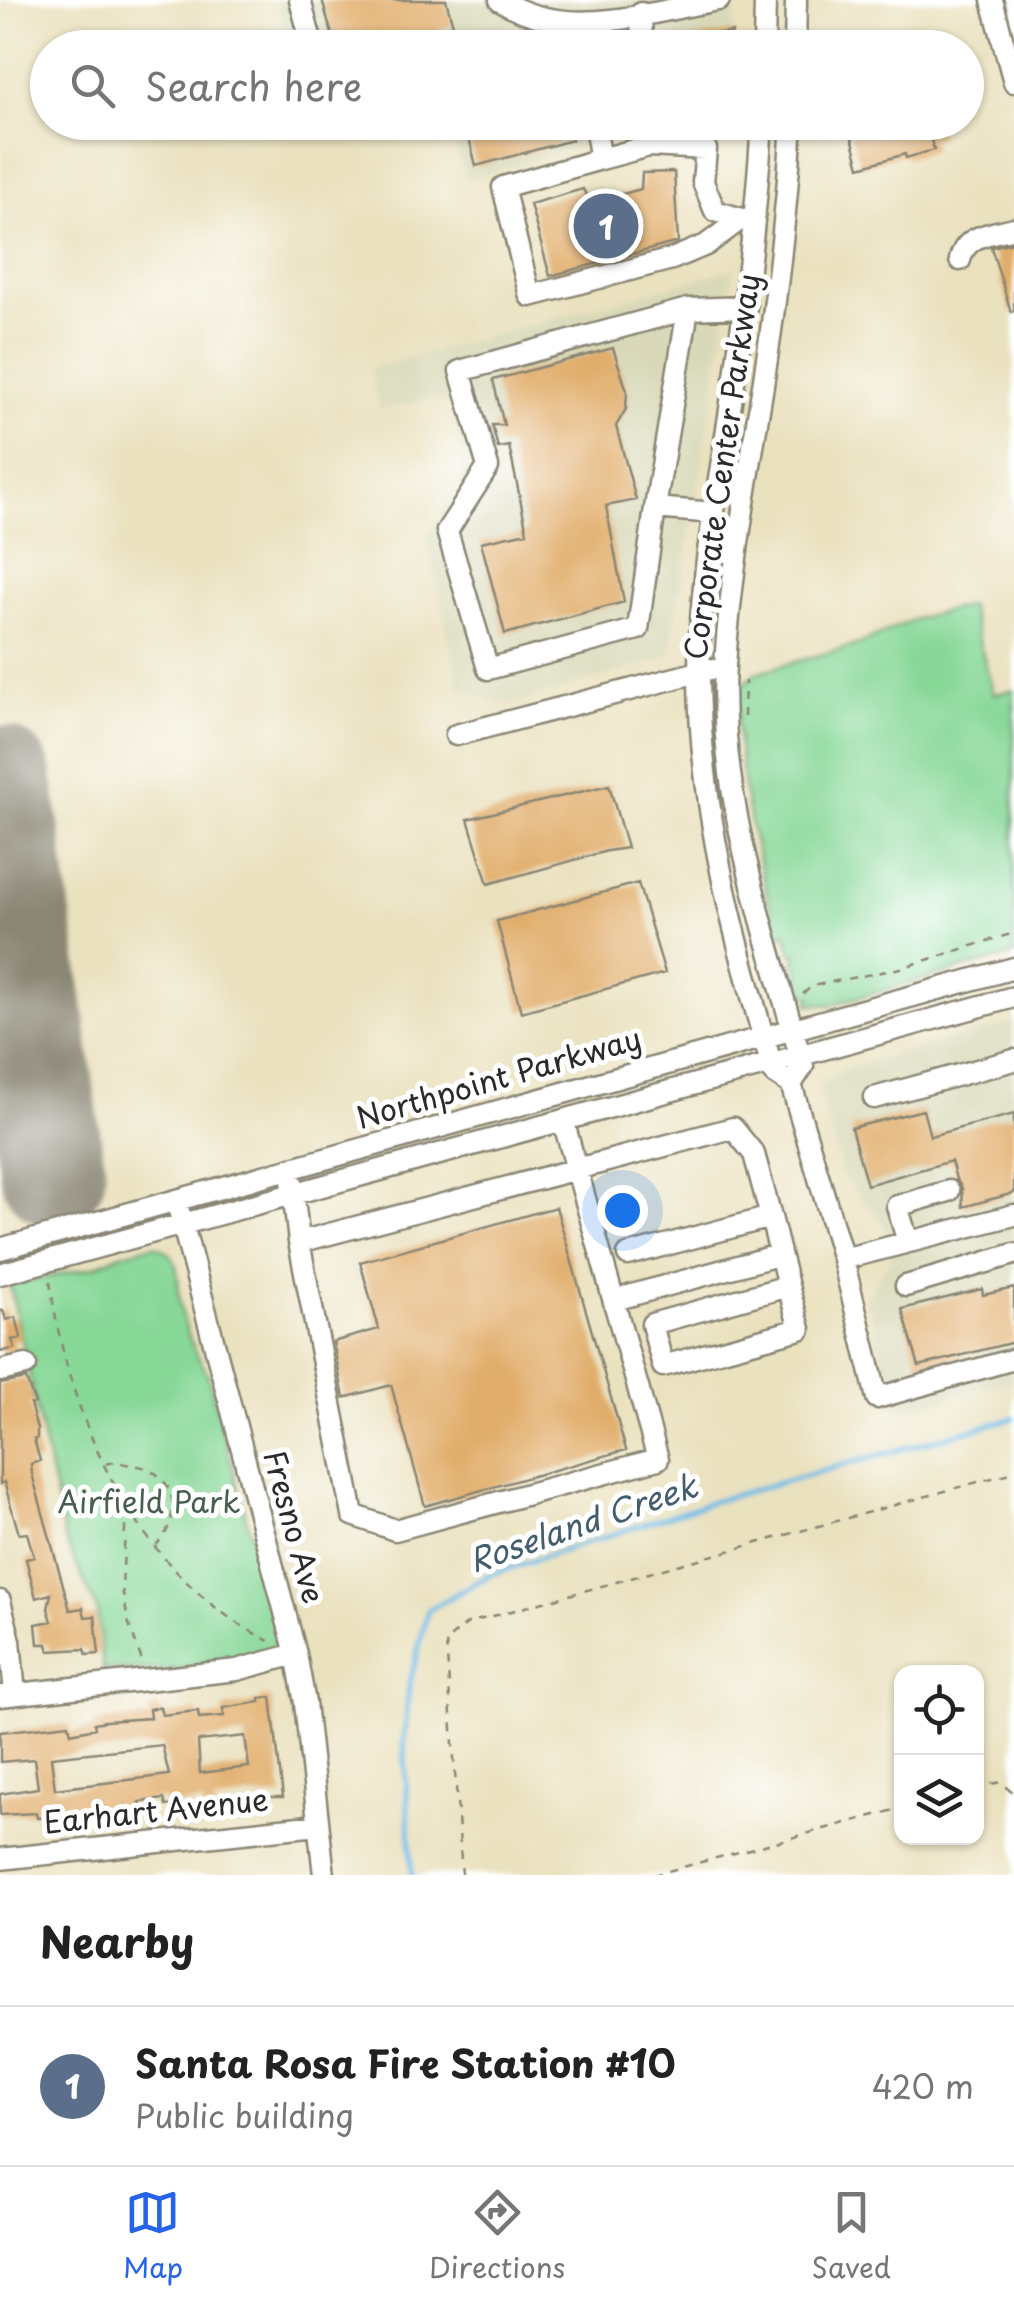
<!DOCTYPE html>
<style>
body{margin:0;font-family:"Playpen Sans",sans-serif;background:#f6f6f6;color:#222}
.controls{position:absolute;right:30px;bottom:30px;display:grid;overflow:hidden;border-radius:20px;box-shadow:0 2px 8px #0004}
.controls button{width:90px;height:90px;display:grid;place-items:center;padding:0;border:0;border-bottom:2px solid #e0e0e0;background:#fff;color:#222;font:50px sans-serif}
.you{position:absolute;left:622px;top:1210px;width:35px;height:35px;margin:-25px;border:8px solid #fff;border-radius:50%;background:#1a73e8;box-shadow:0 0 0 15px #1a73e833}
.badge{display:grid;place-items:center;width:65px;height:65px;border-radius:50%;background:#2563eb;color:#fff;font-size:32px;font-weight:700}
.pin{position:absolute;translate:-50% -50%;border:5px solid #fff;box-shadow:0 2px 10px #0006}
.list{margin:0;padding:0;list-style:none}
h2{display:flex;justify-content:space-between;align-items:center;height:130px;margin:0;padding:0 40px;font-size:42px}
h2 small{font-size:32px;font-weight:400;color:#767676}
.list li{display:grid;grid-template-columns:65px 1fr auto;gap:30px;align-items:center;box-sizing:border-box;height:160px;padding:0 40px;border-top:2px solid #e0e0e0}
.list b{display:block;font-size:38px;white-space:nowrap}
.list p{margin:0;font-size:32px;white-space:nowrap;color:#767676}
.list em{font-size:32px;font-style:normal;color:#767676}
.icon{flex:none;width:55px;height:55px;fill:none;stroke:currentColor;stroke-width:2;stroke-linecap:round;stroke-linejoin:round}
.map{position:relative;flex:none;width:1014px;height:1875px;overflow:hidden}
.search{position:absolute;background:#fff;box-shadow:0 2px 8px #0004;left:30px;right:30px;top:30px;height:110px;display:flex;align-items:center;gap:25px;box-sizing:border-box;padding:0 35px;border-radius:55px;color:#767676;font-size:38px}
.sheet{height:290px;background:#fff}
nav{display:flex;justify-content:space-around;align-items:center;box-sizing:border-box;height:140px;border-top:2px solid #e0e0e0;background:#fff;font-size:28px;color:#767676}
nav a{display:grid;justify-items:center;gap:5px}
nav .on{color:#2563eb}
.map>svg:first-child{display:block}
.built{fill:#d9d9b9}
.green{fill:#88d898;stroke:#5a8262;stroke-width:2.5}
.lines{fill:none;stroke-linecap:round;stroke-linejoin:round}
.stream{stroke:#6cbbe7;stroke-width:5}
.runway{stroke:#8a8674;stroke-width:105}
.building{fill:#e1ad6b;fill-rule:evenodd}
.minor-casing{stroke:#8a8674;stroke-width:25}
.path{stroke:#8a8674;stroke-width:2.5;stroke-dasharray:8 8;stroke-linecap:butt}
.minor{stroke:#fff;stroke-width:20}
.labels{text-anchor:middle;stroke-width:10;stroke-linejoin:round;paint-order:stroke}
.street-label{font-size:30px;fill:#2b2b2b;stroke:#fff}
.park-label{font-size:30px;fill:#475f4c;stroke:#fff}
.water-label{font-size:32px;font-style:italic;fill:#425d6d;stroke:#fff}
</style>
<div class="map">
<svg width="1014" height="1875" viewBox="0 0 1014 1875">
<rect width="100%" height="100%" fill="#fff"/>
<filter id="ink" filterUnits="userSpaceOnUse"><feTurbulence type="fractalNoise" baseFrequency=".01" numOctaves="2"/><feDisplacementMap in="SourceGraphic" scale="20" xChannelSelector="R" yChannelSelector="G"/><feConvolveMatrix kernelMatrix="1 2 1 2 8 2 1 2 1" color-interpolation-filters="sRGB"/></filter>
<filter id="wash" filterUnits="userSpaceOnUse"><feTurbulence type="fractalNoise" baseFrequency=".0048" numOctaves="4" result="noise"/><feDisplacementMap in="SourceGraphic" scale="40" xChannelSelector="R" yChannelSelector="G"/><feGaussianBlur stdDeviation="2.25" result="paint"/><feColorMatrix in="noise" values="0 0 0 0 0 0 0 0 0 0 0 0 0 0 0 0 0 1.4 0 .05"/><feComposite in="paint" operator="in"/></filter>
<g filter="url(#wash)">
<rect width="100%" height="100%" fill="#eae1be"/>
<path class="built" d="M276 0H734V47H290Z
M448 123H730L729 130 654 123 467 180Z
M734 269 669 657 513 704 489 700 460 688 427 538 463 469 451 407 436 398 380 410 370 369Z
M1014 1022V1380L895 1411 866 1297 891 1258 884 1224 842 1176 819 1085 844 1069Z"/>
<path class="green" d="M969 605 994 694 1014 690V955L830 1005 808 1004 812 997 801 991 798 967 793 961 797 959 796 953 792 954 786 933 778 935C759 865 731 761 739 689L755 673 860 644 912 620Z
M153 1245C184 1253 176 1280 180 1305 185 1329 193 1352 207 1372L277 1632V1641L270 1652C233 1664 189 1669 151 1670 135 1671 120 1668 103 1670L97 1609 65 1540 10 1285 94 1267 121 1254Z"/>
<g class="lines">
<path class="stream" d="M412 1875 404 1742 409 1687 428 1610 489 1575 714 1501 1014 1418"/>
<path class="runway" d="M0 778 53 1173"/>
</g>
<g id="blocks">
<path class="building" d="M322 0H446L453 25 439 29 441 37 424 42 426 48H336Z
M732 32 730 48H684L683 41Z
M465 122H569L572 140 476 166Z
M848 122H937L941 137 931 140 934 150 906 158 905 154 860 167Z
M674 172 678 242 550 276 530 204 583 189 590 203 641 189 642 173Z
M1014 242V311L1011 312 991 247Z
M613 348 627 391 626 409 616 426 636 500 606 506 624 602 505 634 481 542 527 532 509 446 498 448 492 425H504L493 380Z
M609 785 627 848 607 851 488 884 468 819Z
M638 883 665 973 521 1012 497 921Z
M923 1110 930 1136 1014 1114V1193L963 1207 962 1188 956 1179 951 1161 867 1185 851 1128Z
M556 1207 626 1450 425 1506 391 1385 344 1398 333 1342 379 1329 360 1262Z
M1014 1288V1342L919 1366 902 1309 982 1289 983 1295Z
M3 1310 6 1320 16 1317 21 1338 12 1340 15 1348 0 1352V1311Z
M26 1379 35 1403 30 1404 37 1429V1438L34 1439 40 1461 31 1464 32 1474 70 1610 83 1608 85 1617 95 1616 99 1654 87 1655 85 1649 49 1651 47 1644H38L36 1624 52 1621 48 1609 51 1594 36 1598 26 1559 34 1557 27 1533 19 1534 4 1482 0 1484V1384Z
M271 1697 283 1797H251L215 1803V1809L203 1810 201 1803 166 1806 164 1799 140 1802 141 1811 37 1818 36 1813 0 1815V1794L38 1788 34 1759 0 1762V1732L69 1724 71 1733 95 1728 94 1723 106 1721 150 1718 149 1709 160 1707 162 1715 198 1711 199 1718 224 1716 223 1708 260 1702V1698ZM245 1736 249 1767 200 1773 198 1741ZM162 1745 169 1775 55 1789 51 1757Z"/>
</g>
</g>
<g filter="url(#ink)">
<use href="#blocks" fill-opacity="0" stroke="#8a8674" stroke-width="2.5"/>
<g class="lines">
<g class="minor-casing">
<path id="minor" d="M300 0 313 48
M500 0C567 42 647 12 719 0
M992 0 1014 82
M641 13 642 48
M564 48V22
M764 48 765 0
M795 48 796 0
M594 122 601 159 649 146
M643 122 649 146 706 149 703 182 715 211 749 221
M762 122C756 221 744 318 729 416 716 501 699 586 699 672 699 811 735 942 774 1073L791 1084
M601 159 503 187 530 296 672 259 706 245 741 219
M960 260C965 234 992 234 1014 228
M655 508 688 309
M714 513 655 508 638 629 488 669 447 531 488 467 460 371 688 309 746 307
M456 735 710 669
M791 1084 803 1066C768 940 717 797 725 665 731 569 749 474 764 379 777 294 787 209 792 122
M791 1084 843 1259 877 1398 1014 1359
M874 1098 1014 1060
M292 1181 299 1242 353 1515 395 1530 658 1459 563 1120
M180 1214 296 1654 305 1703 324 1875
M771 1217 788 1286 652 1324 663 1366 800 1329 788 1286
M299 1242 733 1128 754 1154 771 1217 628 1255
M908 1242 897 1206 949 1191
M0 1249 1014 968
M843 1259 1014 1215
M0 1274 1014 997
M906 1286 1014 1254
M614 1300 778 1255
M0 1371 26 1365
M0 1601 10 1641 15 1694
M0 1696 237 1670 296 1654
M0 1859 318 1825"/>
</g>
<path class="path" d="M744 717 745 681
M803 994 812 986 901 968 1014 933
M50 1281C68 1421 136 1575 269 1641
M106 1464 117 1461C126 1466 138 1464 148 1469 180 1484 179 1523 156 1545
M126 1510 122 1588 128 1621 142 1661
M976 1788 1000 1782 1014 1794
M462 1875 446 1641 468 1623 1014 1472
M653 1875 902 1808"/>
<use href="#minor" class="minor"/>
</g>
</g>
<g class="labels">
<g class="street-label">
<text transform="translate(723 467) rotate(-82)" y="10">Corporate Center Parkway</text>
<text transform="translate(499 1079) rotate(-16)" y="10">Northpoint Parkway</text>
<text transform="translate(293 1527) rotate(75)" y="10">Fresno Ave</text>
<text transform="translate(156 1812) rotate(-6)" y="10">Earhart Avenue</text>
</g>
<g class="park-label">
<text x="149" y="1513">Airfield Park</text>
</g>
<g class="water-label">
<text transform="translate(583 1524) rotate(-19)" y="11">Roseland Creek</text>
</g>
</g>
</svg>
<div class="controls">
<button><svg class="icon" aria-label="locate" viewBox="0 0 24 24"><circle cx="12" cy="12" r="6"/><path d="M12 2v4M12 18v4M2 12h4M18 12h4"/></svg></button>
<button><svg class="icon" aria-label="layers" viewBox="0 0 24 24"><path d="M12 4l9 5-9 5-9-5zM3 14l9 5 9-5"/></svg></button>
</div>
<div class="you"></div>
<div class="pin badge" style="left:606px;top:226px;background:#5c6f8a">1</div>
<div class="search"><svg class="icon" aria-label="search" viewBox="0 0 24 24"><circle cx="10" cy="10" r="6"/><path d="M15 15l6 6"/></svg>Search here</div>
</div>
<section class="sheet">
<h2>Nearby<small></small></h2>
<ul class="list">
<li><span class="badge" style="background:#5c6f8a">1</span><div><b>Santa Rosa Fire Station #10</b><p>Public building</p></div><em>420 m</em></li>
</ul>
</section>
<nav>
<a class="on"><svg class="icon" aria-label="map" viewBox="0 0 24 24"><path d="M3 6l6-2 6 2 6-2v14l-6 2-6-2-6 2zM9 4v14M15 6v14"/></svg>Map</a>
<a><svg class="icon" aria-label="directions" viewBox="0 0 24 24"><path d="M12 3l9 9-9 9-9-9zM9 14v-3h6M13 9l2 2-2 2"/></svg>Directions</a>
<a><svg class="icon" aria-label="saved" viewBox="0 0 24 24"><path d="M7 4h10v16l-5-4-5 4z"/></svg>Saved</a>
</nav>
